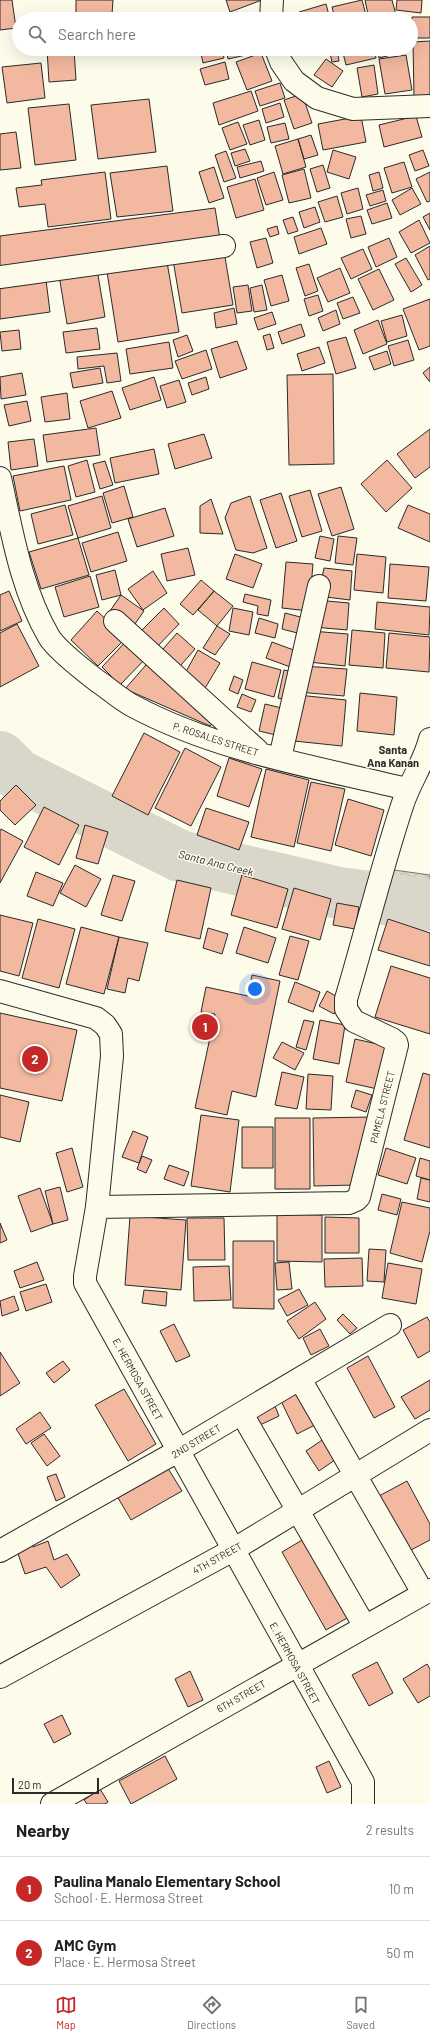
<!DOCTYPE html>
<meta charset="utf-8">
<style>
body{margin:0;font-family:Barlow,sans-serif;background:#f6f6f6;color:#202124}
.scale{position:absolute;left:12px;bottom:10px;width:87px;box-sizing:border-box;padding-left:4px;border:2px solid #2b2b2b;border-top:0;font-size:11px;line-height:14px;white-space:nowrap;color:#2b2b2b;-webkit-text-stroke:3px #fdfbea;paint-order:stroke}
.you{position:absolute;left:255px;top:989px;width:14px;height:14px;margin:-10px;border:3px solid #fff;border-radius:50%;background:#1a73e8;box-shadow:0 0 0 6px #1a73e833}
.badge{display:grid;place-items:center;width:26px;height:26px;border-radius:50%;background:#c62828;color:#fff;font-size:13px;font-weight:700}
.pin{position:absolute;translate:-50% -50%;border:2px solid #fff;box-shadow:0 1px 4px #0006}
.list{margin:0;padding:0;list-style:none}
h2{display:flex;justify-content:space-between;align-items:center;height:52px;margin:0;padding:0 16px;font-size:17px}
h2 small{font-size:13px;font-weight:400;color:#757577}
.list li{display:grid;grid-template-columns:26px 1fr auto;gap:12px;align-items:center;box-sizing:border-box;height:64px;padding:0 16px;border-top:1px solid #e0e0e0}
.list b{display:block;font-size:15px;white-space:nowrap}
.list p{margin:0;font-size:13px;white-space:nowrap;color:#757577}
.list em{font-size:13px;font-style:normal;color:#757577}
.icon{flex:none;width:22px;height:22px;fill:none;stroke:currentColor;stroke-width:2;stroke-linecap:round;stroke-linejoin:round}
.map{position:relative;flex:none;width:430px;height:1804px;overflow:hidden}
.search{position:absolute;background:#fff;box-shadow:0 4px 16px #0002;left:12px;right:12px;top:12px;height:44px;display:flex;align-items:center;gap:10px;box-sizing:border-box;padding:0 14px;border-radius:22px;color:#757577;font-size:15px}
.sheet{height:180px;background:#fff}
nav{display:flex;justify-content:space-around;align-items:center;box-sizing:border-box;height:56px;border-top:1px solid #e0e0e0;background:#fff;font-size:11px;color:#757577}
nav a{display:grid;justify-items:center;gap:2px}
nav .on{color:#c62828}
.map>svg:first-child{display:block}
.water{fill:url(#water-waves);stroke:#74746e}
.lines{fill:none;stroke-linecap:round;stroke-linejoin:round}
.river{stroke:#d8d7c9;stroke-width:52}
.building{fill:#f2b8a0;stroke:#2b2b2b}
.street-casing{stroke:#2b2b2b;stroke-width:24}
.secondary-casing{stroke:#2b2b2b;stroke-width:24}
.street{stroke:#fdfbea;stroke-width:22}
.secondary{stroke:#fdfbea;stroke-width:22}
.labels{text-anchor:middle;stroke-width:3;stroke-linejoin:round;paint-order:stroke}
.street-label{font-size:10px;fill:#2b2b2b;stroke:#fdfbea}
.neighbourhood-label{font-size:11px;font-weight:bold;fill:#2b2b2b;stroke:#fdfbea}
.water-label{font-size:11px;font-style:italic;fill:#2b2b2b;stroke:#fdfbea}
</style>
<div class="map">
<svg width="430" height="1804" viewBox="0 0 430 1804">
<defs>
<pattern id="water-waves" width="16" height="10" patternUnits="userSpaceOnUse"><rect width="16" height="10" fill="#d8d7c9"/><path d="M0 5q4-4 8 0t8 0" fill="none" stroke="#bab9ad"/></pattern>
</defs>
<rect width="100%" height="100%" fill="#fdfbea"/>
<path class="water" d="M394 870 430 875V918L385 909Z"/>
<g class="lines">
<path class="river" d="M0 757 18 775 180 856 339 893 430 905"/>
</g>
<path class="building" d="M0 0H12L16 28 0 30Z
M76 0H113L112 14 76 13Z
M226 0H262L230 12Z
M362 0 367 19H335L332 7Z
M365 0H392L397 19H369Z
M397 0H422L421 13 396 10Z
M326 4 330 19H301L299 12Z
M237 12 239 19H217V18Z
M412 17H430V38H411Z
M430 41V96L414 97 413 42Z
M47 49H74L76 80 49 82Z
M200 49H222L224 58 203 63Z
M226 49H245L246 55 228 59Z
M300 49H325V51L300 52Z
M329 49H337L339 61 332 62Z
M342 49H374L376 58 346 65Z
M377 49H404V52L379 58Z
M261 53 272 81 247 90 236 62Z
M406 55 412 90 385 94 379 59Z
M326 59 343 71 332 87 314 75Z
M225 62 229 79 205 85 200 69Z
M41 63 45 98 7 103 2 67Z
M374 65 378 94 362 97 357 68Z
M280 83 285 98 260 106 255 91Z
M251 91 258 111 219 125 213 103Z
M302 94 312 123 294 129 284 100Z
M149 99 156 152 98 159 91 105Z
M280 103 284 117 266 123 262 109Z
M69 104 76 160 35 165 28 108Z
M361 116 366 142 323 150 318 124Z
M416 116 422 137 384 147 379 125Z
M259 120 265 140 250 145 243 125Z
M238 122 247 144 230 150 222 128Z
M285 123 289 139 271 143 267 127Z
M16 132 21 168 0 170V134Z
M311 135 318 155 304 159 298 139Z
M298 139 306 167 283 174 275 146Z
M245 149 250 161 235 166 231 153Z
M333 150 356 157 349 179 327 172Z
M423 150 429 166 415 171 409 155Z
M226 151 236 178 224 182 215 155Z
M261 161 264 171 240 178 237 167Z
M404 162 412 187 392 193 384 168Z
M323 165 330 188 317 192 310 169Z
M167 166 173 211 117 217 110 173Z
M214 167 224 198 209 203 199 172Z
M304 169 311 198 289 203 282 175Z
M105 172 111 219 48 227 45 204 19 207 16 188 42 185 41 180Z
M274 172 283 200 266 205 257 178Z
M379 172 383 188 373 191 369 175Z
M430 172V201L427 202 416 179Z
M255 179 264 210 236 218 227 187Z
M358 188 363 209 347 214 341 193Z
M412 188 421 204 400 215 392 200Z
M383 190 386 201 370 206 366 195Z
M337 196 343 217 325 222 318 202Z
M387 203 392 218 372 224 367 210Z
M315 207 320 222 304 228 299 212Z
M215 208 221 245 0 274V236Z
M430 213V230L423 217Z
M361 216 366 234 351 238 346 219Z
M293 217 298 231 288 234 283 220Z
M419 220 430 243 411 253 399 232Z
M277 226 279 234 270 237 267 229Z
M321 228 327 244 299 254 294 237Z
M266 238 273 263 257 268 250 242Z
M389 238 397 257 376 267 368 247Z
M430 246V279L428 280 415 255Z
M363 249 372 269 351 279 341 258Z
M224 251 233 305 182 313 173 260Z
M406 258 422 285 411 292 395 264Z
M167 262 179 332 118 342 107 272Z
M309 264 318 291 305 296 296 268Z
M340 268 350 293 328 302 317 278Z
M97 269 105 317 67 324 59 275Z
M379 269 394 300 373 310 358 279Z
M45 272 50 312 0 319V279Z
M282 275 289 301 271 306 264 280Z
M248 285 252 311 237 313 233 287Z
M262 285 267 310 254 312 250 288Z
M318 295 323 311 309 316 304 299Z
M353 297 360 313 343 319 337 303Z
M430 299V346L419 350 403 309Z
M234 308 237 324 216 328 214 313Z
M336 310 340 324 323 331 318 318Z
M272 312 276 324 258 330 254 318Z
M402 315 407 336 387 342 381 321Z
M378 320 387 344 363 354 354 330Z
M301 324 305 336 282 344 278 332Z
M97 328 100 349 66 353 63 332Z
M19 330 21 349 2 351 0 332Z
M270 334 274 348 267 350 263 336Z
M187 335 193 351 178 357 173 340Z
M346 337 356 368 336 374 327 342Z
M408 340 414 360 394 366 388 346Z
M237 341 247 369 220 378 211 349Z
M169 342 173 368 130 374 126 349Z
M319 347 325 363 302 371 297 354Z
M206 350 212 369 182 379 175 361Z
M387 351 391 364 374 370 369 357Z
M117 353 121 381 107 383 104 366 78 369 77 357Z
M430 367V382L423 373Z
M100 368 103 383 73 388 70 373Z
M22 373 26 395 1 399 0 377Z
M333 374 334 464 289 465 287 375Z
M154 377 161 400 130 410 122 388Z
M206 377 209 389 192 395 188 383Z
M179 380 186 402 167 408 160 386Z
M112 391 121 418 88 428 80 401Z
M67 393 70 419 45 422 41 397Z
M27 401 31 421 9 426 4 405Z
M96 428 100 455 47 462 43 435Z
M430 429V467L415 478 397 454Z
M204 434 212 458 175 469 168 444Z
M34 439 38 466 11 470 8 442Z
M154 449 159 474 115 483 110 458Z
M87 460 95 492 76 497 68 466Z
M387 460 412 488 386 512 361 484Z
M105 461 113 485 100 489 93 464Z
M64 466 71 500 20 511 13 476Z
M124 486 133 517 112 523 103 493Z
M341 487 354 529 332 536 318 494Z
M310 490 322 531 302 537 289 496Z
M281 493 297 541 276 548 260 500Z
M102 496 111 528 78 538 68 506Z
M250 496 267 548 253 553 236 550 225 518 231 503Z
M211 499 223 534 200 533V506Z
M65 505 73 535 38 544 31 514Z
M408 505 430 514V542L398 528Z
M165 508 174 536 137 547 128 519Z
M118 532 127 561 91 572 82 543Z
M320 536 334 539 330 561 315 558Z
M338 536 357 538 353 565 335 563Z
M78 538 89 575 41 589 29 552Z
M188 548 195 575 167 581 161 554Z
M235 554 262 564 253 588 226 579Z
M357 554 386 557 383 593 354 590Z
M286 562 313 564 309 611 282 608Z
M390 564 429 567 426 601 388 598Z
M324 568 352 571 350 600 318 596Z
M115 570 121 595 102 600 96 575Z
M153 571 167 593 143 610 128 589Z
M90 576 99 607 64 617 55 587Z
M201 580 214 591 193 615 180 604Z
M9 591 22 621 0 631V595Z
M214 591 233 606 217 626 198 610Z
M245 594 271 600 268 616 257 614 258 606 243 602Z
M121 595 144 611 130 631 108 614Z
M316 600 349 603 347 630 314 627Z
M377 602 430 607 429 635 375 629Z
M164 608 179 624 154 650 138 634Z
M233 608 253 612 249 635 229 631Z
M97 611 126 638 98 666 71 640Z
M285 613 308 619 305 635 282 629Z
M259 618 278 624 275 638 255 633Z
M17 624 39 666 0 687V633Z
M217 626 230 634 215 655 203 648Z
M352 630 385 633 383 668 349 665Z
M311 631 348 634 345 666 309 662Z
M177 633 195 649 174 673 156 657Z
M389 633 430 637 429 672 386 668Z
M129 638 148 656 120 685 102 667Z
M272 642 299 652 293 668 266 658Z
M198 650 220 663 204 690 183 677Z
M152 658 216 720 210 726 125 689Z
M252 662 281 670 274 697 245 689Z
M303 666 347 669 344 696 298 692Z
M284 670 299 673 293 702 278 698Z
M234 676 243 680 238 694 229 690Z
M360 693 397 697 394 735 357 731Z
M242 694 256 700 251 712 237 707Z
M298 695 346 700 342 746 294 741Z
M265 704 286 709 280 736 259 731Z
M144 733 180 752 148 815 112 796Z
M185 748 221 767 191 826 155 808Z
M229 758 262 769 249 807 217 796Z
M266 769 309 780 294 847 251 837Z
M311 782 345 789 331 851 297 843Z
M16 785 36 805 15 825 0 810V801Z
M348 799 384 810 371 856 335 845Z
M44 807 79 825 59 865 24 847Z
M206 808 249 822 239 850 197 835Z
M85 825 108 832 98 864 76 858Z
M1 829 23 841 0 883V831Z
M75 865 101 879 86 907 60 893Z
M36 872 63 883 53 906 27 896Z
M113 875 135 881 122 921 101 915Z
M242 875 288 889 277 928 231 915Z
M177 880 211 888 200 939 165 931Z
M294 888 331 899 320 940 282 929Z
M337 903 359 907 355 929 333 925Z
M0 915 33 923 19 976 0 971Z
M38 919 75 929 59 988 22 978Z
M388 919 430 933V966L378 950Z
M81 927 119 937 104 994 66 984Z
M244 927 276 938 268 963 236 953Z
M208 928 228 934 222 954 203 948Z
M290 936 309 941 298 980 279 975Z
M119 937 148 943 139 981 128 978 125 993 107 989Z
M391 966 430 978V1034L375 1017Z
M252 975 280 981 256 1097 232 1091 227 1115 195 1108 215 1014 201 1012 206 987 248 996Z
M295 982 320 992 313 1012 288 1002Z
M327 991 341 999 334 1014 319 1006Z
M0 1013 77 1030 62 1101 0 1088Z
M304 1020 314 1022 306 1050 296 1047Z
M320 1020 345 1025 339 1064 313 1059Z
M355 1039 391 1047 382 1090 346 1082Z
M282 1042 304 1053 295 1070 273 1058Z
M282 1072 304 1077 297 1109 275 1105Z
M423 1073 430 1075V1148L404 1140Z
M308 1074 333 1076 331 1110 306 1109Z
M356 1090 372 1095 366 1112 351 1107Z
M0 1095 29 1102 20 1142 0 1137Z
M201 1115 239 1120 230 1192 191 1186Z
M371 1117 355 1185 314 1186 313 1118Z
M275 1118H310V1189H275Z
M242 1127H273V1168H242Z
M133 1131 148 1137 139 1163 122 1157Z
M72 1148 83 1187 67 1192 56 1153Z
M386 1148 416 1158 407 1184 378 1175Z
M142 1156 152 1160 146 1173 137 1169Z
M420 1158 430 1161V1180L416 1176Z
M169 1165 189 1172 184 1186 164 1179Z
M421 1178 430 1180V1202L417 1199Z
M60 1187 68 1220 53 1224 45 1191Z
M40 1188 53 1224 31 1232 18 1196Z
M382 1194 401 1199 397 1215 378 1210Z
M402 1202 430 1208V1231L422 1262 390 1253Z
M277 1214 322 1215V1262L277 1261Z
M130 1216 186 1220 181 1290 125 1285Z
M325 1217 359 1218V1253H325Z
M187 1218H224L225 1260H188Z
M0 1223 7 1240 0 1243Z
M233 1241H274V1309L233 1308Z
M369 1249 386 1250 384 1282 367 1281Z
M362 1258 363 1286 325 1287 324 1259Z
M37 1262 44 1280 20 1288 14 1271Z
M289 1262 292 1289 277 1290 275 1263Z
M388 1263 422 1269 416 1304 382 1298Z
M229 1266 231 1300 194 1301 193 1267Z
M46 1284 52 1302 26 1311 20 1292Z
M299 1289 308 1305 287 1316 278 1300Z
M144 1290 167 1292 166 1306 142 1303Z
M14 1296 19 1310 2 1316 0 1301Z
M315 1302 326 1319 299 1339 287 1321Z
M343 1314 357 1328 350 1334 337 1320Z
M427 1317 430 1322V1351L418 1358 403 1330Z
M174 1324 190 1356 176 1362 160 1331Z
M320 1329 329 1346 311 1355 303 1338Z
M0 1352 20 1383 0 1396Z
M368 1356 395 1407 374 1418 347 1368Z
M63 1361 70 1370 54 1383 46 1373Z
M430 1380V1410L415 1419 401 1397Z
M124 1389 156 1444 128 1461 95 1405Z
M300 1392 323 1421 297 1434 281 1401Z
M273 1401 279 1416 260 1425 253 1409Z
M40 1412 51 1428 26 1444 16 1429Z
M44 1434 60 1456 47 1466 31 1443Z
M331 1434 342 1455 319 1471 306 1451Z
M164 1462 182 1491 131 1520 114 1491Z
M56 1474 65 1497 56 1501 47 1477Z
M407 1481 430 1524V1540L409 1551 379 1496Z
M30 1539 33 1547 48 1541 54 1560 67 1554 80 1575 61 1588 46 1567 25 1574 15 1545Z
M304 1539 349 1617 326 1630 282 1552Z
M377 1662 393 1693 369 1706 352 1675Z
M427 1664 430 1669V1696L418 1703 403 1679Z
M190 1671 203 1700 188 1707 175 1679Z
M62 1715 71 1734 54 1743 44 1724Z
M165 1756 177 1779 131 1804 119 1781Z
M329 1761 341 1787 327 1793 316 1767Z
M100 1789 108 1802 105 1804H87L84 1800Z"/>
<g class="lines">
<g class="street-casing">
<path id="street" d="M271 19 272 0
M276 49 281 62 294 81 317 98 353 109 430 106
M0 277 224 246
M0 478C12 532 21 589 49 637 57 650 83 670 96 680 108 688 120 699 133 706 217 751 316 767 407 789
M115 621 257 750
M280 758 319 586
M97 1207 349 1203 356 1200 359 1197 397 1045 396 1042 392 1039 354 1021 346 1009V999C365 935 381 870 402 806 409 783 424 763 430 739
M300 1379 423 1593
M242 1414 364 1625
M0 1551 178 1451 390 1325
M0 1677 233 1550 430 1430
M52 1804 430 1590"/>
</g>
<g class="secondary-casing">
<path id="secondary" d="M0 991 96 1018 105 1025 111 1034 112 1056 97 1207 85 1276V1283L363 1782V1804"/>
</g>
<use href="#street" class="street"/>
<use href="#secondary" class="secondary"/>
</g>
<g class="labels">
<g class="street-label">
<text transform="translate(216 739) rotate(18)" y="4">P. ROSALES STREET</text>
<text transform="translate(382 1107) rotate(-76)" y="4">PAMELA STREET</text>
<text transform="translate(138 1379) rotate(61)" y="4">E. HERMOSA STREET</text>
<text transform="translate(196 1441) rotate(-31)" y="4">2ND STREET</text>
<text transform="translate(217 1558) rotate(-29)" y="4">4TH STREET</text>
<text transform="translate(295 1663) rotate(61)" y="4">E. HERMOSA STREET</text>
<text transform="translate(241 1696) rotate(-30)" y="4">6TH STREET</text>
</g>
<g class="neighbourhood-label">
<text x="393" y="754">Santa<tspan x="393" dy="13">Ana Kanan</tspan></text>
</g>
<g class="water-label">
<text transform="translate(216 863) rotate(14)" y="4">Santa Ana Creek</text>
</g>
</g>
</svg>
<div class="scale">20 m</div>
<div class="you"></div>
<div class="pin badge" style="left:205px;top:1027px">1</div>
<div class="pin badge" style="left:35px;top:1059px">2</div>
<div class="search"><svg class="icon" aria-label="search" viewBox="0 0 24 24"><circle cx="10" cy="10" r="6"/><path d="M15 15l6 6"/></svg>Search here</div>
</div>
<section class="sheet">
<h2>Nearby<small>2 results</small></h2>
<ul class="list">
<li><span class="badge">1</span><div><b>Paulina Manalo Elementary School</b><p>School · E. Hermosa Street</p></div><em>10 m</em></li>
<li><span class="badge">2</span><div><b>AMC Gym</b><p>Place · E. Hermosa Street</p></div><em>50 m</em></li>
</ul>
</section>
<nav>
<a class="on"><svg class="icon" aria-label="map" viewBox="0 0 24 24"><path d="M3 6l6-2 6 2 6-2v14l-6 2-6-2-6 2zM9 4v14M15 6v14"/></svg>Map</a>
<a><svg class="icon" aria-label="directions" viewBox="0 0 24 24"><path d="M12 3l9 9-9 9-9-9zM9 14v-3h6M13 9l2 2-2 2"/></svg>Directions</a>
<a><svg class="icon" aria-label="saved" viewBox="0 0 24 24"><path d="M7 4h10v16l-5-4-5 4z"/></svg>Saved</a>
</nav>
